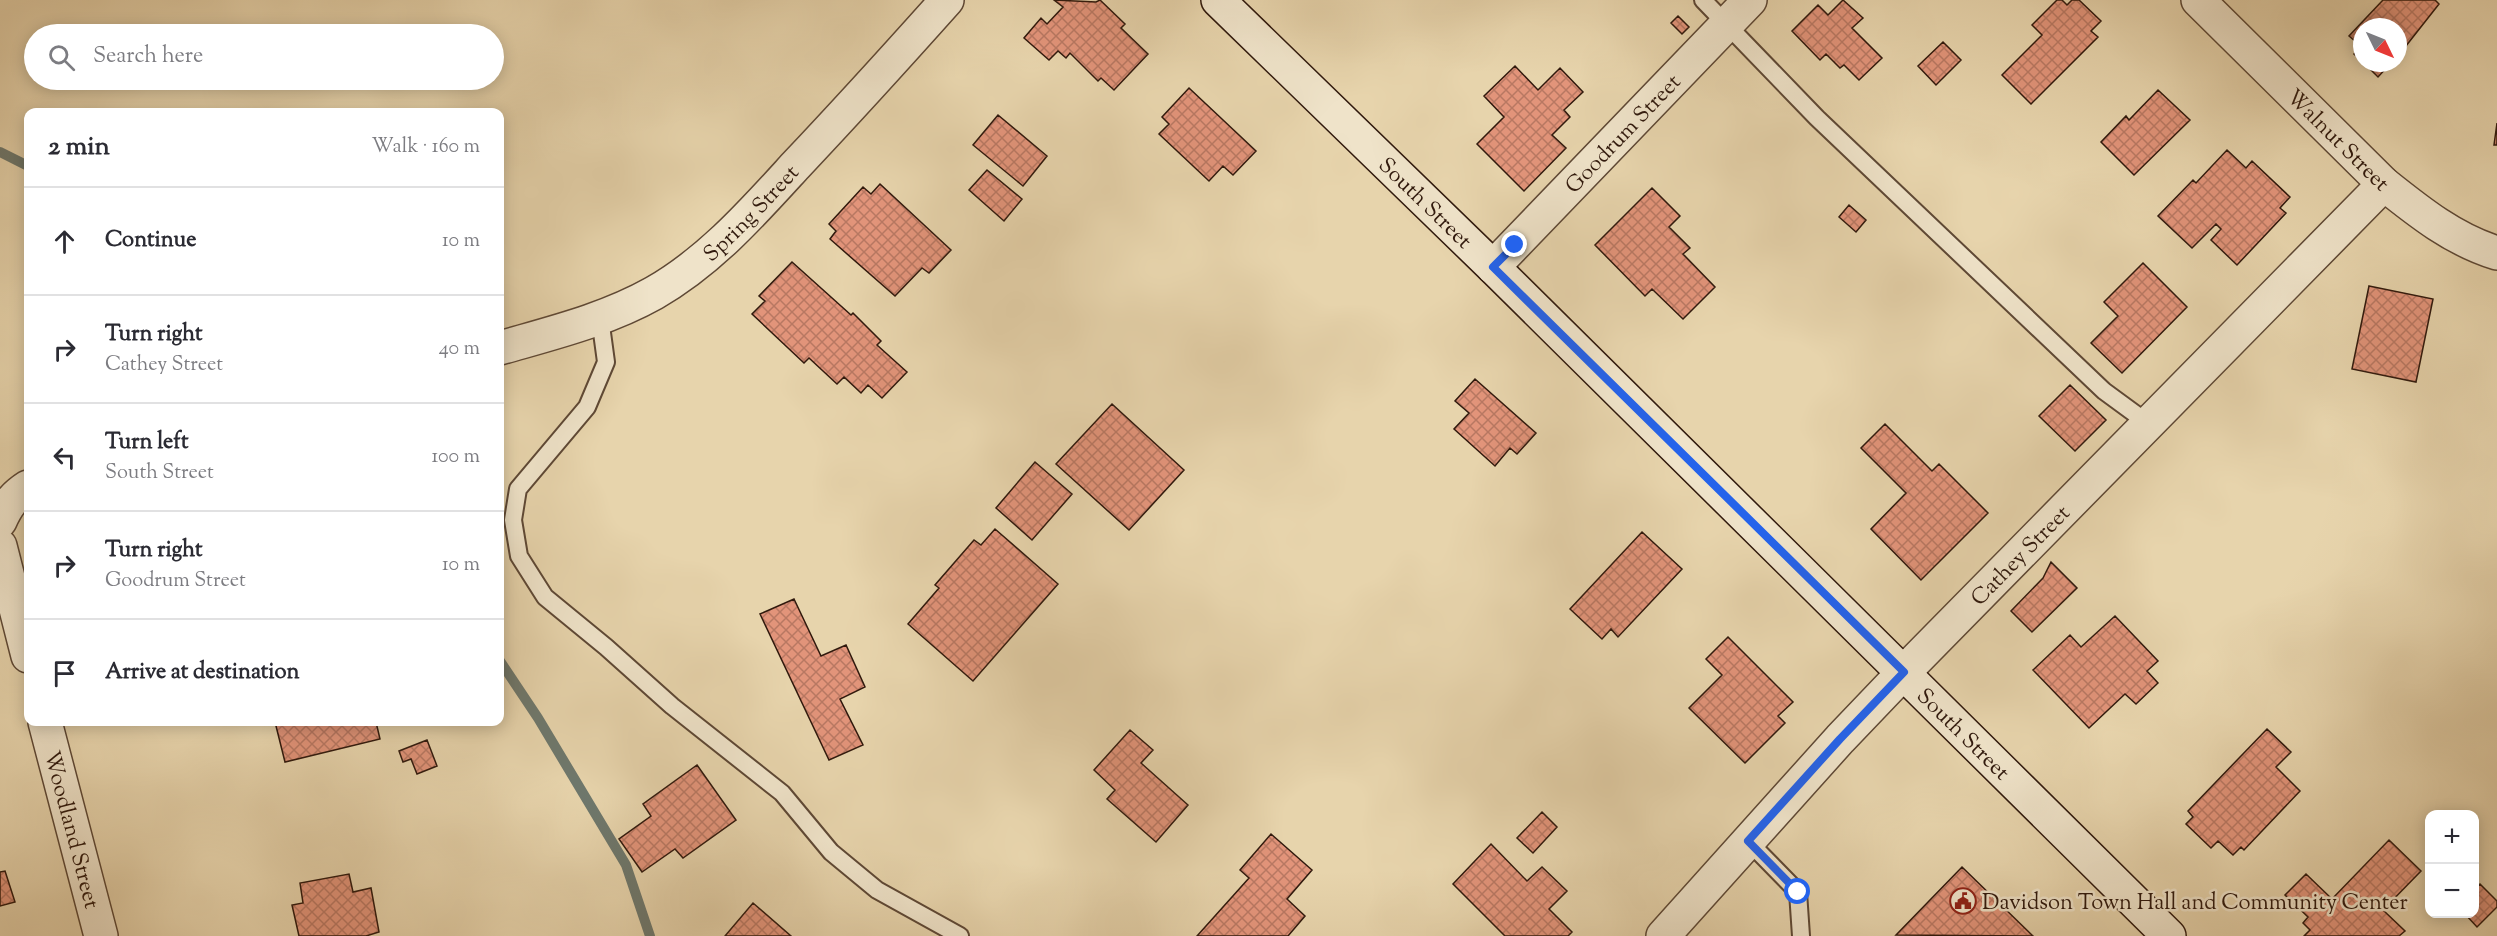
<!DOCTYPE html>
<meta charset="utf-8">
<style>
body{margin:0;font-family:"Sorts Mill Goudy",serif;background:#f7f7f7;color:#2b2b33}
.controls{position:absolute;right:18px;bottom:18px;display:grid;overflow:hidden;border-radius:12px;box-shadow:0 3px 15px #0003}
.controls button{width:54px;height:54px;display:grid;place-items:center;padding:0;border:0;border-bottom:2px solid #e1e1e2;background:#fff;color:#2b2b33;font:30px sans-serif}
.compass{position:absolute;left:2353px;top:18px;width:54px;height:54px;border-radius:50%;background:#fff;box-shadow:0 3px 15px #0003;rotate:133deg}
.stop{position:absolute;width:18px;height:18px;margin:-14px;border:4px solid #2563eb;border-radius:50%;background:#fff}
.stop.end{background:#2563eb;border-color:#fff;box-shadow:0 2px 6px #0008}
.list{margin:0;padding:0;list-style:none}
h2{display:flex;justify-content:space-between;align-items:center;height:78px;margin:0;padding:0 24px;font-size:26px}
h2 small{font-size:20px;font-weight:400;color:#7c7c81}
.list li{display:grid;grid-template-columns:39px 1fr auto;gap:18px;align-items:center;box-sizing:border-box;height:108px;padding:0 24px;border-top:2px solid #e1e1e2}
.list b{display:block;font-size:22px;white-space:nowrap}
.list p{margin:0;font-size:20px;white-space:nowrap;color:#7c7c81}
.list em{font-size:20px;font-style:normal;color:#7c7c81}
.icon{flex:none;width:33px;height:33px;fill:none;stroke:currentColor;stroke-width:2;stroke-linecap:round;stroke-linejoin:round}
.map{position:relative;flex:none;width:2497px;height:936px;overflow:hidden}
.search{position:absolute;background:#fff;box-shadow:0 3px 15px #0003;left:24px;top:24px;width:480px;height:66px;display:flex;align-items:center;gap:15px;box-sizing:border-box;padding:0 21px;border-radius:33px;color:#7c7c81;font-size:22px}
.panel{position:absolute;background:#fff;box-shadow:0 3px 15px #0003;left:24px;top:108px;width:480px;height:618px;border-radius:12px}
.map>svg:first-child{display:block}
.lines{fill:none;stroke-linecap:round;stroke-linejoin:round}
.stream{stroke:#6e786d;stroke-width:10}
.building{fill:url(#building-cross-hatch);stroke:#30190d;stroke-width:1.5}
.lane-casing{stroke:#5e4835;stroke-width:20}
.street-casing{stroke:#5e4835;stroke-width:36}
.secondary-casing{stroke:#30190d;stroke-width:36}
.lane{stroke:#efe3c9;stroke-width:16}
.street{stroke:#efe3c9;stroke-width:33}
.secondary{stroke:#efe3c9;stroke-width:33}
.route{stroke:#2563eb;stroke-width:8}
.labels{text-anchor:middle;stroke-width:5;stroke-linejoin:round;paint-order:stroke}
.street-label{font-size:22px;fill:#30190d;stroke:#efe3c9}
.poi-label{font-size:22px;fill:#30190d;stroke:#efe3c9;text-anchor:start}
</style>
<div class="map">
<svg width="2497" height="936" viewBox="0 0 2497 936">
<defs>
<pattern id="building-cross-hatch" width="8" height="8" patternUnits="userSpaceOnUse" patternTransform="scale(1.5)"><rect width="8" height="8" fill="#e2947a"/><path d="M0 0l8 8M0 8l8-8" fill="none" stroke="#b87862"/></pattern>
</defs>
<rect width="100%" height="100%" fill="#e7d4ac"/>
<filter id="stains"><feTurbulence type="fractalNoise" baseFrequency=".00333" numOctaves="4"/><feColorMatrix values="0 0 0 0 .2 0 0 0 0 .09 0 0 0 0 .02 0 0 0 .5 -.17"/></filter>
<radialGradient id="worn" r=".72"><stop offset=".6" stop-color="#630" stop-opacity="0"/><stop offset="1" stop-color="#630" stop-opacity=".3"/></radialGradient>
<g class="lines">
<path class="stream" d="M0 152 28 166
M500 661 538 718 626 865 650 936"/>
</g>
<path class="building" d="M1054 0 1096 2 1100 0 1125 24 1121 28 1148 54 1114 90 1101 78 1098 81 1070 53 1066 58 1058 51 1049 60 1024 38 1041 18 1047 24 1063 7Z
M1843 0 1863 18 1852 28 1882 58 1859 80 1844 65 1840 68 1826 54 1820 60 1792 31 1818 5 1828 15Z
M2057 0H2062L2067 5 2072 0H2079L2101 21 2091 31 2098 37 2031 104 2002 75 2042 35 2032 25Z
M2383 0H2435L2439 4 2398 56V27H2362V61L2354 54 2362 47 2349 36Z
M1678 16 1689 27 1682 34 1671 23Z
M1943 42 1961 60 1936 85 1918 66Z
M2364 63H2391L2378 77Z
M1515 66 1538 90 1560 68 1583 92 1564 110 1570 117 1552 135 1566 148 1524 191 1477 144 1504 117 1484 96Z
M1189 88 1256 151 1233 175 1223 166 1209 181 1159 134 1169 124 1162 117Z
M2158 90 2190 120 2134 175 2101 142 2126 116 2129 120Z
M998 115 1047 156 1023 186 973 145Z
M2497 123V145H2494Z
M2227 150 2246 168 2252 161 2290 197 2280 208 2286 213 2237 265 2211 240 2221 229 2216 224 2192 248 2158 216 2193 180 2196 183Z
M987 170 1022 199 1004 221 969 190Z
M880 184 951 250 929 273 922 268 895 296 830 239 836 231 829 224 863 187 871 194Z
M1652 188 1680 216 1669 227 1690 248 1683 254 1715 287 1683 319 1652 289 1645 296 1595 245Z
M1849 205 1866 220 1856 232 1839 217Z
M792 262 851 315 853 313 881 341 877 345 907 372 882 398 868 385 861 393 844 377 837 384 809 358 804 363 752 314 765 301 759 296Z
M2143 263 2187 307 2122 373 2091 343 2118 316 2104 302Z
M2369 286 2433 299 2416 382 2352 369Z
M1475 379 1536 433 1517 454 1510 448 1495 466 1454 429 1469 413 1455 401Z
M2070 385 2106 420 2075 451 2039 416Z
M1112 404 1184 470 1129 530 1056 464Z
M1885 424 1932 471 1939 464 1988 513 1921 580 1871 529 1906 493 1861 448Z
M1035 462 1072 494 1032 540 996 508Z
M995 529 1058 584 973 681 908 624 939 588 935 585 974 540 981 545Z
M1642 532 1682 569 1618 637 1611 629 1602 639 1570 609Z
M2051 562 2077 588 2032 632 2011 611 2043 578Z
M794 599 821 656 846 645 865 687 840 699 863 745 829 760 760 614Z
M2115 616 2158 661 2147 671 2158 683 2136 704 2125 694 2089 728 2033 670 2070 635 2081 647Z
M1728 637 1793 702 1778 716 1785 723 1745 763 1689 708 1722 675 1706 659Z
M275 722H376L380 739 285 762Z
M2267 729 2291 752 2276 767 2300 791 2244 850 2241 847 2233 855 2218 841 2211 848 2186 824 2193 817 2188 811Z
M1130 730 1153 750 1141 763 1188 805 1156 842 1107 799 1115 790 1094 770Z
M427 740 437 766 417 774 411 759 403 762 399 751Z
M697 765 736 820 683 858 675 849 642 872 619 839 651 816 643 804Z
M1542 812 1557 827 1533 853 1517 838Z
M1271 834 1312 870 1287 899 1305 916 1288 936H1197L1249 878 1240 870Z
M2389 840 2421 871 2383 910 2405 931 2399 936H2304L2310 930 2303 923 2308 917 2285 895 2306 874 2332 899Z
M1491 844 1527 881 1542 867 1567 891 1549 909 1572 932 1568 936H1505L1453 884Z
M1962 867 2033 936 1896 935Z
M5 871 15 902 0 906V872Z
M349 874 353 892 371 888 379 932 366 936H299L292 905 303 903 300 883Z
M2480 884 2497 901V907L2477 927 2465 914H2474V890Z
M753 903 791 936H725Z"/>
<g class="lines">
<g class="lane-casing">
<path id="lane" d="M1703 0 1817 118 2104 391 2149 424
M600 318 606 362 587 407 518 489 513 520 519 556 545 597 606 647 672 706 782 793 831 852 877 890 960 936
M1748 841 1798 892 1801 936"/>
</g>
<g class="street-casing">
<g id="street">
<path id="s1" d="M2198 0 2384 184C2419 212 2454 240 2497 253"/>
<path id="s2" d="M1493 267 1750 0"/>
<path id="s3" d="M500 348C552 333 606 320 654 293 710 261 753 212 796 165 847 111 897 56 947 0"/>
<path d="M0 521C7 505 14 496 28 487"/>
<path d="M0 546 28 656"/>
<path id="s4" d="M45 722 101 936"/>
<path id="s5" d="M1663 936 1840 739 1904 672 2384 184"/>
</g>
</g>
<g class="secondary-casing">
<g id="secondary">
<path id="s6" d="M1218 0 1493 267 2169 936"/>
</g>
</g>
<use href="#lane" class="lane"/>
<use href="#street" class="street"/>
<use href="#secondary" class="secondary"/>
</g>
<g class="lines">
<path class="route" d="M1515 245 1493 267 1904 672 1840 739 1748 841 1798 892"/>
</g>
<defs>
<g id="civic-ring" transform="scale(1.35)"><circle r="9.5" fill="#efe3c9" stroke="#8f2418" stroke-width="1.5"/><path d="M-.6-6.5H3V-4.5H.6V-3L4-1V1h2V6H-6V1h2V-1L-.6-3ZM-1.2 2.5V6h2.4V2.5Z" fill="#8f2418"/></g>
</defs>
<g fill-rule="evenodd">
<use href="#civic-ring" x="1963" y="901"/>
</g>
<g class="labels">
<g class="street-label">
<text dy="8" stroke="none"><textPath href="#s2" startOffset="186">Goodrum Street</textPath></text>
<text dy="8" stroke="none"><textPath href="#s1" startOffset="198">Walnut Street</textPath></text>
<text dy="8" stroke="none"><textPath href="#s6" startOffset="290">South Street</textPath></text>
<text dy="8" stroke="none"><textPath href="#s3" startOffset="290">Spring Street</textPath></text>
<text dy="8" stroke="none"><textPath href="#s5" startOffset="522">Cathey Street</textPath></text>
<text dy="8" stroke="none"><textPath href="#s6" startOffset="1046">South Street</textPath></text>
<text dy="8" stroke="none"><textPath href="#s4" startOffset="111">Woodland Street</textPath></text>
</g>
<g class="poi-label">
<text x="1982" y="909">Davidson Town Hall and Community Center</text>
</g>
</g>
<rect width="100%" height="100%" filter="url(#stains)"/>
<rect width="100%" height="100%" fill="url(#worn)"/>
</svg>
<div class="controls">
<button>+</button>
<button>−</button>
</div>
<svg class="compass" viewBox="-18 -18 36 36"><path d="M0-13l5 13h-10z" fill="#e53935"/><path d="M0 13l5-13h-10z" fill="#7c7c81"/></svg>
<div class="stop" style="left:1798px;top:892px"></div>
<div class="stop end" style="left:1515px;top:245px"></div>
<div class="search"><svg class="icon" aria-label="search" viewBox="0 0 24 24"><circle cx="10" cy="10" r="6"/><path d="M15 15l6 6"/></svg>Search here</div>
<section class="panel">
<h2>2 min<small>Walk · 160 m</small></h2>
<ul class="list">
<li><svg class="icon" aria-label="ahead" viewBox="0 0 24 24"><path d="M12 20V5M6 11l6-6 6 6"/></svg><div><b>Continue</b></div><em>10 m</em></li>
<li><svg class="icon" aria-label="right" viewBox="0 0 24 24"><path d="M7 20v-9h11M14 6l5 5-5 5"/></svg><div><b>Turn right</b><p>Cathey Street</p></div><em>40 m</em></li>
<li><svg class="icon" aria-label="left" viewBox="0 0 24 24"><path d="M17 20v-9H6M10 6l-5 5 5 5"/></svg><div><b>Turn left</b><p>South Street</p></div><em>100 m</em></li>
<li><svg class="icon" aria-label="right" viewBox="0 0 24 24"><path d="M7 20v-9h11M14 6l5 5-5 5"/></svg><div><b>Turn right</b><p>Goodrum Street</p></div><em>10 m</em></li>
<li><svg class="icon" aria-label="arrive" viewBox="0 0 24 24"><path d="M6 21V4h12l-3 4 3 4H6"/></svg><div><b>Arrive at destination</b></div></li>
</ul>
</section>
</div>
